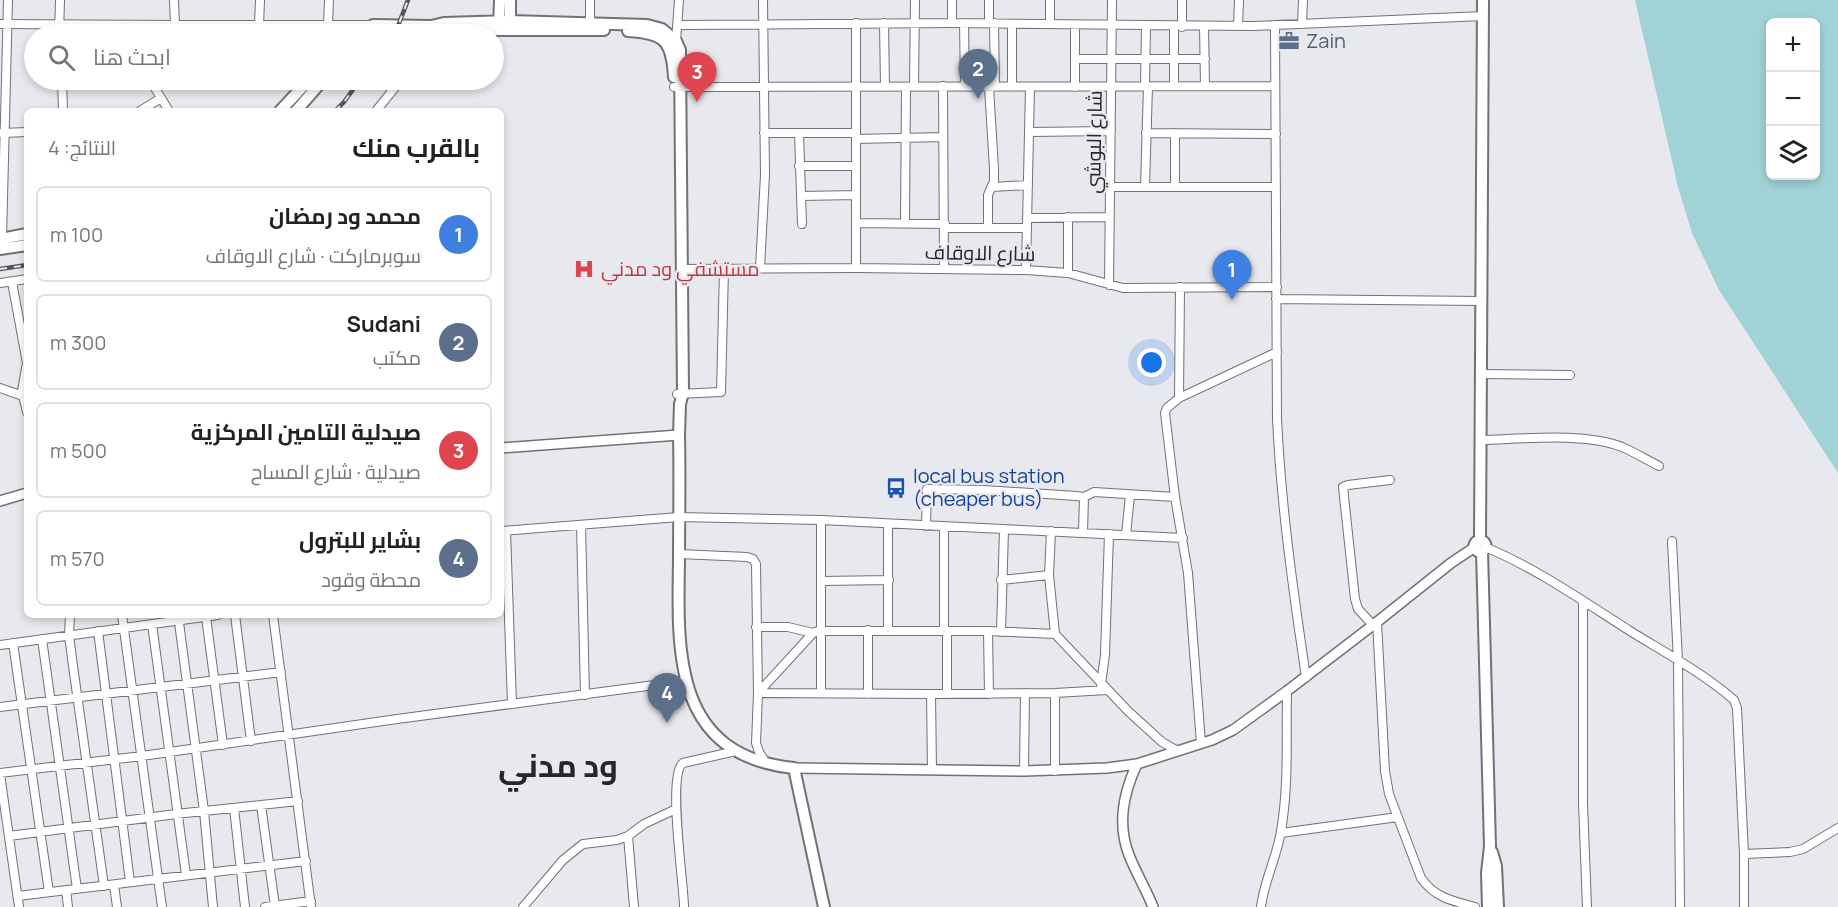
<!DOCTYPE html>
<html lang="ar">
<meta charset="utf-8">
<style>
body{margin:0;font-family:Manrope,Cairo,sans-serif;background:#f2f2f2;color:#222;direction:rtl}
.controls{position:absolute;right:18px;top:18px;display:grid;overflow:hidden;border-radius:9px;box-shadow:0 3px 9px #0003}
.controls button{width:54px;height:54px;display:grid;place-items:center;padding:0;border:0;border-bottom:2px solid #e0e0e0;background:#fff;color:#222;font:30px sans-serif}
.you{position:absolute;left:1152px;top:363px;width:21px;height:21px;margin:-15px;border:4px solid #fff;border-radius:50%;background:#1a73e8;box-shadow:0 0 0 9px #1a73e833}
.badge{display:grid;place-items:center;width:39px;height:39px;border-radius:50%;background:#0b8043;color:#fff;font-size:20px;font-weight:700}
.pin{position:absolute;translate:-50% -50px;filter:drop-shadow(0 2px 3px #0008)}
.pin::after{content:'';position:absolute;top:32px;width:21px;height:18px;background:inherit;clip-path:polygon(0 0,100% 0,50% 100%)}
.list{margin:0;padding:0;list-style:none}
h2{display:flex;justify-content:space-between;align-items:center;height:78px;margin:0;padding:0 24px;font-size:26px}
h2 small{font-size:20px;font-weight:400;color:#767676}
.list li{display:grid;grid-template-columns:39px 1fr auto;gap:18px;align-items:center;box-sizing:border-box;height:96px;margin:0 12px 12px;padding:0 12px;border:2px solid #e0e0e0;border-radius:9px}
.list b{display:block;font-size:22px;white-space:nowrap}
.list p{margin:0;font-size:20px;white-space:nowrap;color:#767676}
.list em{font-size:20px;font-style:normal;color:#767676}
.icon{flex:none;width:33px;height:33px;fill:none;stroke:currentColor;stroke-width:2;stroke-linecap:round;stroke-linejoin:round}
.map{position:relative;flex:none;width:1838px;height:907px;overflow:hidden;direction:ltr}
.search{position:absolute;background:#fff;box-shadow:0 3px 9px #0003;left:24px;top:24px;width:480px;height:66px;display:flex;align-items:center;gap:15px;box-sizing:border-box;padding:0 21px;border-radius:33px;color:#767676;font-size:22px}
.panel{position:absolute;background:#fff;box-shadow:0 3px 9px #0003;left:24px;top:108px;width:480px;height:510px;border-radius:9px;direction:rtl}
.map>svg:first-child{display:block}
.water{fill:#a0d2d6;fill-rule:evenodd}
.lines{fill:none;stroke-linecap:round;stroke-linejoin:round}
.minor-casing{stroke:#717177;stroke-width:10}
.tertiary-casing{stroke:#717177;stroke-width:12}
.secondary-casing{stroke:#717177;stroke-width:14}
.minor{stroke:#fff;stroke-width:8}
.tertiary{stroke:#fff;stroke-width:9}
.secondary{stroke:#fff;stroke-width:10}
.rail-casing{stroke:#555559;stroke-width:4.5}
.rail{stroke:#e8e8ef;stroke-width:2;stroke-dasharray:7;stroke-linecap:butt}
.labels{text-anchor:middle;stroke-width:4.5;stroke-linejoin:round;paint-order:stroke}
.service-label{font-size:20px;fill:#4e5e75;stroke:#e8e8ef;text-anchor:start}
.street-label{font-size:20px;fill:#262629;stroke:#e8e8ef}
.health-label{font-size:20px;fill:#be3a42;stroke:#e8e8ef;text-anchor:start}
.transit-label{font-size:20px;fill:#164399;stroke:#e8e8ef;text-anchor:start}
.town-label{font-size:32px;font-weight:bold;fill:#262629;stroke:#e8e8ef}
</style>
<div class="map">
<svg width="1838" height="907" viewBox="0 0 1838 907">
<rect width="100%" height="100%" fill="#e8e8ef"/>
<path class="water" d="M1635 0H1838V473L1719 290 1692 233 1678 187ZM1770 22H1816V176H1770Z"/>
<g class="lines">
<g class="minor-casing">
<path id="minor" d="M174 0 175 25H373
M590 0V23
M884 23 885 87
M952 23V0
M964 23 965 86
M989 23V0
M994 23 995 87
M0 24 175 25
M1050 24V0
M1302 24 1303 0
M328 25 329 0
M679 25 952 23 1253 26 1483 16
M1075 25V87
M259 26 260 0
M1204 26 1205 86
M1238 26 1239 0
M1275 26 1277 418C1281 505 1293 590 1306 677
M1182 27V0
M59 34 60 0
M672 43 676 41 679 0
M1075 59H1205
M62 80 63 111
M150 80 169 111
M943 86 944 268
M1145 86 1146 26
M1174 86V26
M674 87 1275 86
M914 87 915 0
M1012 87V24
M140 111 161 98
M376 111 401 80
M1029 132 1111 131
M2 133 27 132
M764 133H856
M799 133 802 224
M1146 133 1276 134
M1175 133V187
M856 139 943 137
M799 166H855
M992 187 1028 185
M1110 187H1276
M1145 187 1148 86
M801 196 856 195
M1068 217V273
M1027 218 1109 217
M857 223 945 224
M905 223 906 87
M945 228H1027
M988 228V195L994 181V169L989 87
M2 238 8 0
M760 268 765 175 763 0
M856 268V23
M681 269 856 268 1026 270 1068 273 1123 288 1277 287
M1026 270 1030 87
M12 282 27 363 22 391 27 412
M0 283 27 279
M1109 285 1112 0
M1276 299 1481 301
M1481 374 1570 375
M0 388 23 396
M677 394 721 392 724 269
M1179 398 1180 287
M1481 440C1522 439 1583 432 1622 447 1634 452 1647 460 1659 466
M821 520V693
M888 524V630
M581 525 585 695
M926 526 927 489 984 490 1076 496 1084 497 1094 492 1175 497
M944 526V631
M501 531 679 517 821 520 1183 538
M506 531 512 704
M1051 531 1049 575 1055 634 1128 711 1162 742 1176 750
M1083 533 1084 497
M1126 535 1130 495
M1672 541 1678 661 1680 907
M1485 547C1536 568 1583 601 1630 631 1664 652 1703 673 1734 700L1737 708 1744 854V907
M679 554 747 557 753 559 756 564 758 693 756 743 759 752 766 763
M1001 580 1049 575
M822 581 889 580
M1583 601V803L1587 907
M70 615 69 635 73 666 104 886
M122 615 162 907
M178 615 204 811 213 907
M235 615 251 741
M273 615 311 907
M206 617 223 745
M1377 622 1385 771 1389 794 1421 878C1435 898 1453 901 1475 907
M152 624 186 875
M1373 625 1358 609 1355 599 1343 487 1348 485 1390 480
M756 627H788L813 633
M98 631 130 882
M988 631 989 694
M1001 632 1004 530
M42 639 77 889
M13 643 49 892
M0 645 218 615
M1101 684 1105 655 1109 534
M758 693 931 694 1055 693 1107 690
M758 693 813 633 818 631H988L1055 634
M868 694V630
M931 694 932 770
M947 694V631
M0 707 281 672
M1201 743 1188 573 1175 497 1165 413 1167 408 1179 398 1277 352
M1024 771 1025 693
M1055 771V693
M0 773 142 756 397 719 685 681
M0 774 19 907
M261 805 275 906
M234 808 245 907
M1281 833 1398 817
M9 836 176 814 298 801
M628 836 634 907
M1744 854 1790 852 1803 849 1838 828
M114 885 117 907
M66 890 68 907
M18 896 306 861
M265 907 311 901
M523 907 563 860 583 844 617 840 628 836 644 824 676 809
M684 907C684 884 667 774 683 763L736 751
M1261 907C1264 881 1277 857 1281 831 1289 785 1286 737 1287 691"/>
</g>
<g class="tertiary-casing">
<path id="tertiary" d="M501 448 679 435
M0 501 27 493
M1137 764C1123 794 1117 824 1129 855 1136 873 1146 889 1153 907
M794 768 1024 771 1107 768 1137 764 1212 740 1233 730 1287 691 1377 622 1451 563 1475 547"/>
</g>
<g class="secondary-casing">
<path id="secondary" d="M499 26 500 0
M510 26V0
M439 30H604
M628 31C665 33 672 41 674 77
M365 34 373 25 431 26 444 23 510 21 647 25 662 29 676 41 680 50V60L683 393 680 404 679 435C680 477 679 520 679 562 677 656 675 756 794 768L824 907
M280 111 309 80
M296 111 323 80
M0 239 27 234
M0 249 27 245
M1480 540 1483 0
M1474.5 546a5.5 5.5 0 1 1 11 0a5.5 5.5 0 1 1-11 0Z
M1482 551 1490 846 1487 873 1488 907
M1492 852 1496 866 1498 907"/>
</g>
<use href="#minor" class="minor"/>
<use href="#tertiary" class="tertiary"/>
<use href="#secondary" class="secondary"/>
<g class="rail-casing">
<path id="rail" d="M392 34 398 26 408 0
M335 111 344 102 360 80
M0 269 27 265"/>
</g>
<use href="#rail" class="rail"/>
</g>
<defs>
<g id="office-bare" transform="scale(1.62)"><path d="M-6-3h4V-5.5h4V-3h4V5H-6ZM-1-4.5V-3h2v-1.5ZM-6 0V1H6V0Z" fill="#5c6f8a" stroke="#e8e8ef" stroke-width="2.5" paint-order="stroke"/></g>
<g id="hospital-bare" transform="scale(1.62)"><path d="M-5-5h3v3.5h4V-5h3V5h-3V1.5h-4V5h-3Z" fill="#e0444e" stroke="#e8e8ef" stroke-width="2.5" paint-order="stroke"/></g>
<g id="bus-bare" transform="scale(1.62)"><path d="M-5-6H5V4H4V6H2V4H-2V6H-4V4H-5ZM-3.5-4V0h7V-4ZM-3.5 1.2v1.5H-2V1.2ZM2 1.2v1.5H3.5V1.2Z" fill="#1a4fb4" stroke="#e8e8ef" stroke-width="2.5" paint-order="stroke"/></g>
</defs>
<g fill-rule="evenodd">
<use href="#office-bare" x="1289" y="41"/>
<use href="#hospital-bare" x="584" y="269"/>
<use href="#bus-bare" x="896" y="488"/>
</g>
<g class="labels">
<g class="service-label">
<text x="1306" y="48">Zain</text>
</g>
<g class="street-label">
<text transform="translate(1094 142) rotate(-89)" y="7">شارع البوشي</text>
<text transform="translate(980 253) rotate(1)" y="7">شارع الاوقاف</text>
</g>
<g class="health-label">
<text x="601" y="276">مستشفي ود مدني</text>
</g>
<g class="transit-label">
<text x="913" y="483">local bus station<tspan x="913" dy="23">(cheaper bus)</tspan></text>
</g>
<g class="town-label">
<text x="558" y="777">ود مدني</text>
</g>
</g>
</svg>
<div class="controls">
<button>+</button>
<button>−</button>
<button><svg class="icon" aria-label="layers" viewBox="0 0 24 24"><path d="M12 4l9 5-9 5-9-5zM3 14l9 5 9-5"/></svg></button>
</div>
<div class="you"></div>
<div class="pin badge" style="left:1232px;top:300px;background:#3f7fe0">1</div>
<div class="pin badge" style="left:978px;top:99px;background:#5c6f8a">2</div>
<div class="pin badge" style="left:697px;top:102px;background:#e0444e">3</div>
<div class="pin badge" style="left:667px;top:723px;background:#5c6f8a">4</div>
<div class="search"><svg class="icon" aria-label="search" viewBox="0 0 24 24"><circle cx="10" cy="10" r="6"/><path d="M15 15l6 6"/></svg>ابحث هنا</div>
<section class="panel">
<h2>بالقرب منك<small>النتائج: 4</small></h2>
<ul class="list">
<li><span class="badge" style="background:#3f7fe0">1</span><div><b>محمد ود رمضان</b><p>سوبرماركت · شارع الاوقاف</p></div><em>100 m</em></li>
<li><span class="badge" style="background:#5c6f8a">2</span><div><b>Sudani</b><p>مكتب</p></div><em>300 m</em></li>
<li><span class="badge" style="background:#e0444e">3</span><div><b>صيدلية التامين المركزية</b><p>صيدلية · شارع المساح</p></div><em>500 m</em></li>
<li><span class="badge" style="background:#5c6f8a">4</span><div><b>بشاير للبترول</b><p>محطة وقود</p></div><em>570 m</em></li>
</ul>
</section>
</div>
